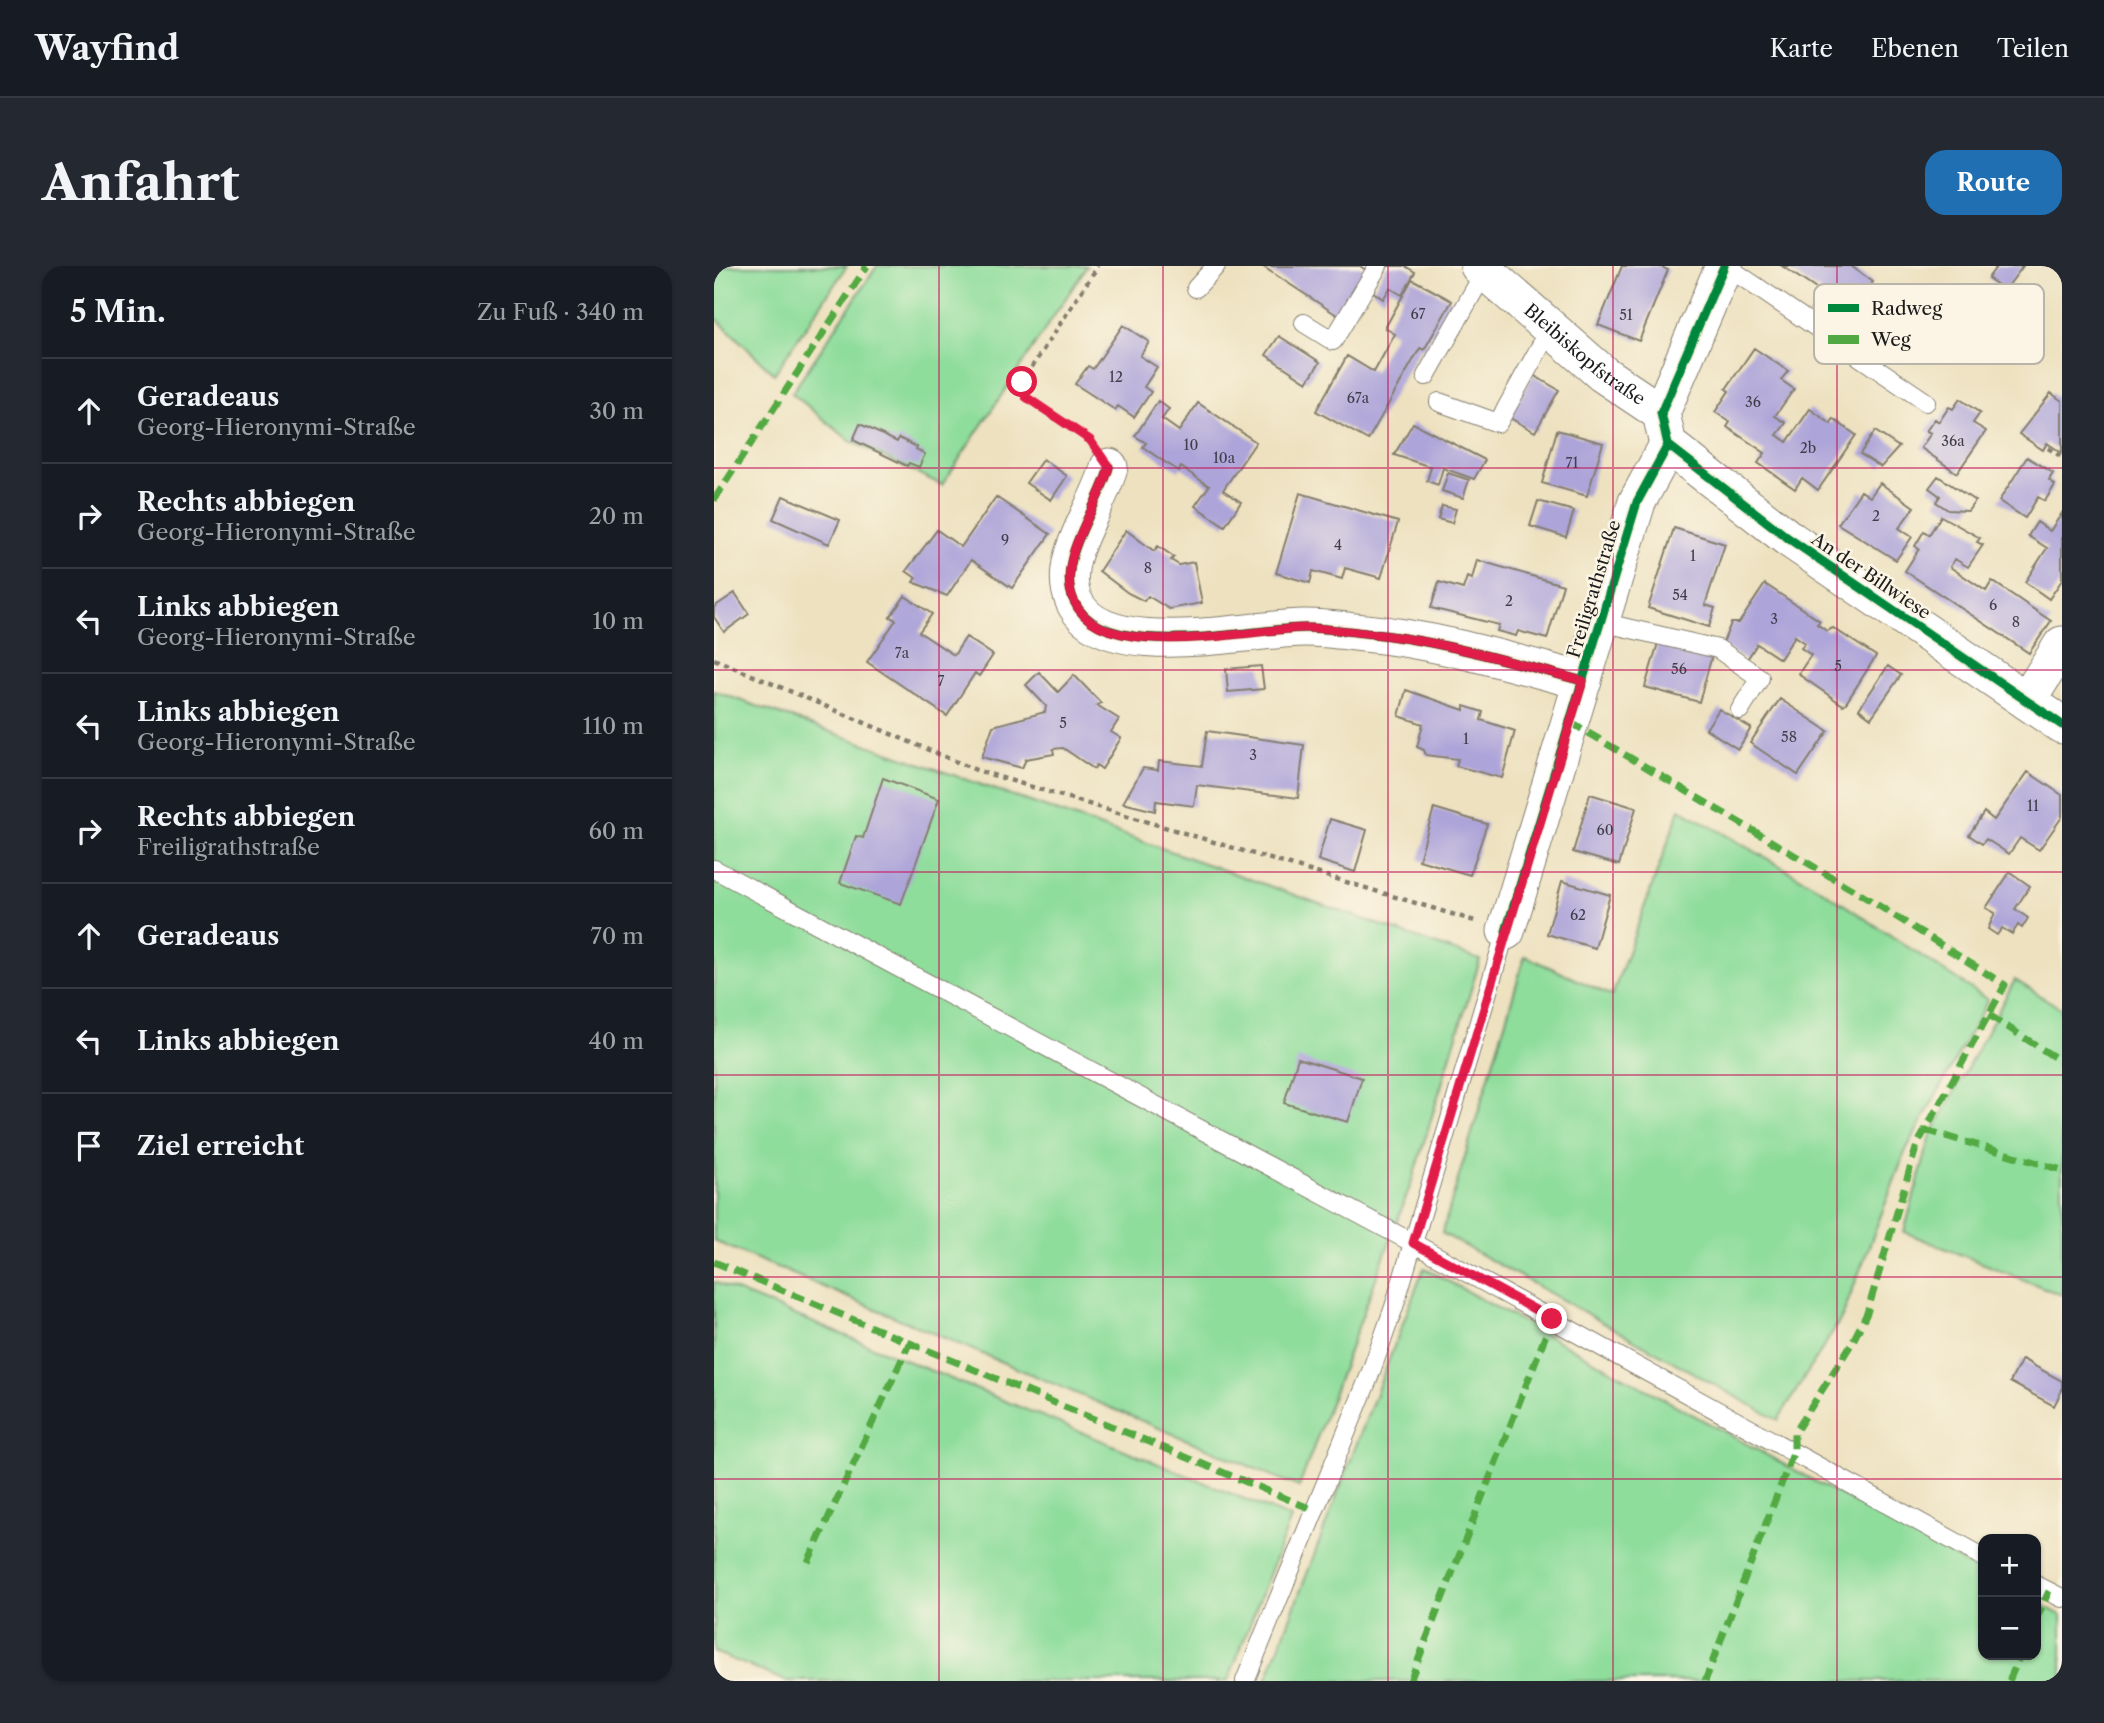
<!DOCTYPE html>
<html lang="de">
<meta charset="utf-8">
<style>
body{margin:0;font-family:"Libre Caslon Text",serif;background:#242831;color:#f1f3f6}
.controls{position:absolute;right:21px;bottom:21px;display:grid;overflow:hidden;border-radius:14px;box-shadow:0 2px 5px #0004}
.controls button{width:63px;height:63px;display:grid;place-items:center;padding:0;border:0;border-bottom:2px solid #363941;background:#171b24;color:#f1f3f6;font:35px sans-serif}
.stop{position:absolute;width:21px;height:21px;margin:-16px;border:5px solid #e11d48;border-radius:50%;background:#fff}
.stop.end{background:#e11d48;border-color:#fff;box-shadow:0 2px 7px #0008}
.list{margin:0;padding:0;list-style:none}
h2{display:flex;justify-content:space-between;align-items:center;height:91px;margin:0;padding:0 28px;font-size:30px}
h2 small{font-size:23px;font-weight:400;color:#9ea1a6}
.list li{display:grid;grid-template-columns:46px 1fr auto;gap:21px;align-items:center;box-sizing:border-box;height:105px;padding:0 28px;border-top:2px solid #363941}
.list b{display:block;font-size:26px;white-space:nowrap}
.list p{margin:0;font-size:23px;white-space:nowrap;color:#9ea1a6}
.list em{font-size:23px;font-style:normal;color:#9ea1a6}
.icon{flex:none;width:38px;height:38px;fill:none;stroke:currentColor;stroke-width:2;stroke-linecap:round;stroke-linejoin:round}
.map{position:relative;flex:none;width:1348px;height:1415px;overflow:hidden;border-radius:21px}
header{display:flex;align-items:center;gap:42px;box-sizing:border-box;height:98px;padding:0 35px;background:#171b24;border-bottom:2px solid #363941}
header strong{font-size:33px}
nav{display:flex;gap:38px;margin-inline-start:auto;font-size:24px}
.intro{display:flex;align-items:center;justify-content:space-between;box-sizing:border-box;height:168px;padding:0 42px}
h1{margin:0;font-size:49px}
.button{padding:18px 32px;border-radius:21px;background:#1f6fb2;color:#fff;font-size:24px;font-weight:700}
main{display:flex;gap:42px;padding:0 42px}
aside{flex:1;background:#171b24;border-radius:21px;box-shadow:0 2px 5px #0004}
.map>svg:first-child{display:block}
.green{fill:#8edd9b;stroke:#557c5c;stroke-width:2}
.building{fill:#ada4d9}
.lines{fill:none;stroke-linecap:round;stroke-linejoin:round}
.service-casing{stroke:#847e6e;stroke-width:20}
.minor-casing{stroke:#847e6e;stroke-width:39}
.path{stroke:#847e6e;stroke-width:4.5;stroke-dasharray:5 5;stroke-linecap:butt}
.service{stroke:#fff;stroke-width:18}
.minor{stroke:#fff;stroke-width:37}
.quiet{stroke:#52a943;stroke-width:7;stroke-dasharray:14 7;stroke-linecap:butt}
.cycleway-casing{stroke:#fcf5e5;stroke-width:13}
.cycleway{stroke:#00873e;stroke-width:9}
.route{stroke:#e11d48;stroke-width:9}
.grid{fill:none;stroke:#c2185b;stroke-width:2;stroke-opacity:0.55}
.labels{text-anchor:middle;stroke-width:5;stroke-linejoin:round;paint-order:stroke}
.number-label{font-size:14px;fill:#403e4b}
.street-label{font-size:18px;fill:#1c1c1c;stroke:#fcf5e5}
.key{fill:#fcf5e5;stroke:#b9b4a9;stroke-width:2}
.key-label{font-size:19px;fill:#1c1c1c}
</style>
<header>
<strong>Wayfind</strong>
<nav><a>Karte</a><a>Ebenen</a><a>Teilen</a></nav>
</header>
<div class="intro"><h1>Anfahrt</h1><a class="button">Route</a></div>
<main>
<aside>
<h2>5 Min.<small>Zu Fuß · 340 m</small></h2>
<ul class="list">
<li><svg class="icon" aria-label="ahead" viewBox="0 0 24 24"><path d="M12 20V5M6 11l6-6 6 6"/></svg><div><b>Geradeaus</b><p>Georg-Hieronymi-Straße</p></div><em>30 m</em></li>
<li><svg class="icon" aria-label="right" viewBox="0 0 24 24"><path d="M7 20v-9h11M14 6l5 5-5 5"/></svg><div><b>Rechts abbiegen</b><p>Georg-Hieronymi-Straße</p></div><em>20 m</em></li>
<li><svg class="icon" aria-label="left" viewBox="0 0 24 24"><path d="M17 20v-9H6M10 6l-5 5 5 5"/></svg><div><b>Links abbiegen</b><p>Georg-Hieronymi-Straße</p></div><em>10 m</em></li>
<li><svg class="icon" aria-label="left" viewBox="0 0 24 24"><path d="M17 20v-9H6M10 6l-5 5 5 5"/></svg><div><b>Links abbiegen</b><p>Georg-Hieronymi-Straße</p></div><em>110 m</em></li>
<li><svg class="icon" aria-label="right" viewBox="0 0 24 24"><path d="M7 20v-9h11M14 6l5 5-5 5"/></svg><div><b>Rechts abbiegen</b><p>Freiligrathstraße</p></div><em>60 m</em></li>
<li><svg class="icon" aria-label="ahead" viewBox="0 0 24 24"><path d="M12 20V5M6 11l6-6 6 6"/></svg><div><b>Geradeaus</b></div><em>70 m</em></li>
<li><svg class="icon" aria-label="left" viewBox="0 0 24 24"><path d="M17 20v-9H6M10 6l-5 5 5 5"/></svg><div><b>Links abbiegen</b></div><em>40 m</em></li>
<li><svg class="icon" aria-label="arrive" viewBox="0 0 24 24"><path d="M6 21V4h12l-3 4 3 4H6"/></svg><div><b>Ziel erreicht</b></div></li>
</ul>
</aside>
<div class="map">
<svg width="1348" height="1415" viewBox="0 0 1348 1415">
<rect width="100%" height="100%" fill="#fcf5e5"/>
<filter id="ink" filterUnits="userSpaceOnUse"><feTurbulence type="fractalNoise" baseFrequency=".0143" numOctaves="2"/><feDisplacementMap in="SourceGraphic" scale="14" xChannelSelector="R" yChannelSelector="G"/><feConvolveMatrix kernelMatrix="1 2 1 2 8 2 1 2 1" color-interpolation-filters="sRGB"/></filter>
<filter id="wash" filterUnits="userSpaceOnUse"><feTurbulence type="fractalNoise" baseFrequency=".00686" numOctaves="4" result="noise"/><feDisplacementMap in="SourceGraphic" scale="28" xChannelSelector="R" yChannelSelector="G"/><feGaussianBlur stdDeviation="1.57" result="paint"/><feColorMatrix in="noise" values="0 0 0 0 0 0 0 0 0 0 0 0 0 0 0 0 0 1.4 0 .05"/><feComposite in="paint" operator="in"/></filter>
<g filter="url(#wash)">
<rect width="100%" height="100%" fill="#ede1bf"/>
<path class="green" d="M0 0H133L60 108 0 50Z
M163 0H373L228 219 136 175 78 127Z
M0 425 766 694 698 915 585 1221 0 975Z
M966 543 1105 622 1274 734 1192 884 1128 1051 1064 1154 728 967 811 690 898 730Z
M1301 714 1348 743V1029L1190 966 1217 869Z
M710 1002 1269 1307V1389H1322V1335L1348 1350V1415H552Z
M0 1016 577 1252 514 1415H72L0 1386Z"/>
<g id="blocks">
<path class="building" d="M548 0H646L656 7 626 51Z
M673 0H691L701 6 688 29 676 22 669 33 658 25Z
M908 0H945L954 4 925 75 884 59Z
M1068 0H1137L1159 16 1126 63 1097 43 1108 27Z
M1283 0H1309L1291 24 1274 12Z
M698 13 738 35 710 84 706 82 654 174 602 145 633 90 660 106 681 68 671 62Z
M409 59 435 76 426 90 443 101 430 121 437 126 420 151 404 140 401 144 361 118 374 100 379 103Z
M565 70 606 96 593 116 552 89Z
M1040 82 1074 105 1067 114 1080 123 1061 150 1072 157 1063 169 1073 176 1096 143 1117 158 1119 153 1142 169 1104 224 1088 212 1081 223 1044 197 1051 187 1013 161 1016 156 1001 146 1015 125 1012 123Z
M819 109 845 124 821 166 794 151Z
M1337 127 1348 135V187L1333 177 1329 184 1305 168Z
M1246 133 1266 147 1259 157 1272 165 1243 207 1207 182 1217 167 1212 165 1221 153 1225 156 1235 141 1239 143Z
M444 135 455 143 448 153 465 165 484 137 542 176 509 224 527 236 511 260 481 240 495 220 467 201 465 205 446 193 429 181 432 177 421 170Z
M699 157 771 194 760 213 729 202 724 219 713 215 717 201 680 189Z
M146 158 183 176 185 172 203 181 202 183 211 188 205 201 195 197 193 200 139 174Z
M843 164 889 177 873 230 828 217Z
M1161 165 1185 181 1167 201 1146 188Z
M1313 191 1339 207 1335 214 1341 219 1331 235 1324 231 1311 252 1285 235Z
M329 193 353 210 337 234 312 217Z
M734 207 755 214 749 232 728 225Z
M1224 210 1261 235 1254 245 1234 244 1222 236 1226 230 1215 222Z
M1166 217 1200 241 1185 262 1198 271 1182 294 1124 258 1147 225 1156 231Z
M586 227 684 256 667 312 631 302 628 313 599 305 596 317 562 307Z
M69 230 126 254 115 278 59 253Z
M282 231 336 268 298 322 257 294 233 330 199 316 202 312 192 305 223 264 247 281Z
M824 235 860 245 852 271 816 260Z
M728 240 742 243 738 257 724 253Z
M1348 247V314L1335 333 1311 316 1333 282 1314 270 1323 256 1336 265Z
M1227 250 1266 272 1263 276 1269 279 1254 301 1241 293 1236 301 1272 325 1278 315 1337 355 1315 387 1191 305 1205 283 1201 280 1210 265 1215 269Z
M960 262 1011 278 991 339 1001 342 995 361 934 342Z
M412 264 440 285 444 280 460 291 457 294 465 299 480 296 488 337 455 343 434 330 430 335 414 327 385 305Z
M763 294 849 319 833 373 804 365 802 370 783 365 785 359 717 342 725 316 749 323 753 311 758 313Z
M1051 318 1106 355 1103 358 1113 365 1119 362 1162 390 1132 437 1129 439 1087 410 1085 407 1097 389 1087 382 1091 377 1081 370 1066 393 1043 378 1032 395 1008 379 1017 357H1025Z
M21 327 35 348 10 366 0 351V341Z
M191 330 218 348 205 366 240 389 252 371 279 389 265 410 261 407 233 450 153 396 182 354 176 351Z
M946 370 999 386 985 436 931 421Z
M547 400 550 423 514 426 512 403Z
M1174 400 1187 409 1157 452 1145 443Z
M325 406 344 426 360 409 387 437 383 439 405 453 397 466 407 472 388 503 382 499 380 503 349 482 339 483 340 488 312 493 308 502 268 491 279 460 331 446 332 440 312 419Z
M692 424 750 444V440L769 446 767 454 801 465 788 512 742 500 744 493 712 489 710 484 703 481 709 458 685 450Z
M1066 433 1114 465 1084 509 1036 477Z
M1005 443 1037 462 1024 483 992 463Z
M493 465 590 479 584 532 483 519 480 540 442 535 441 545 409 537 429 502 444 504 445 495 488 500Z
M1314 506 1348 529V551L1325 584 1306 572 1295 588 1272 573 1268 578 1255 569 1270 546 1280 554Z
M169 512 225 533 187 638 126 617 142 570 149 572Z
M876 528 922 542 905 599 859 586Z
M720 542 773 558 756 609 705 594Z
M616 553 653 564 641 606 604 594Z
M1296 606 1316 620 1301 643 1314 652 1308 662 1304 659 1298 668 1288 662 1283 669 1274 663 1281 647 1272 642Z
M848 615 896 629 881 682 833 668Z
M584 792 648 812 634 856 570 837Z
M1308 1093 1348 1115V1124L1340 1140 1296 1116Z"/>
</g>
</g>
<g filter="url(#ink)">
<use href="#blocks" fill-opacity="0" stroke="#847e6e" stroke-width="2"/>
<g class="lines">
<g class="service-casing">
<path id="service" d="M1012 0 1212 136
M482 22 502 0
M590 57 619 75 664 0
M712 110 771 5
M725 136 784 157 837 61
M887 356 1004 383 1046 412 1026 444
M0 603 699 977 1269 1291
M1322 1319 1348 1332
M531 1415 655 1111 680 1041 792 665"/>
</g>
<g class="minor-casing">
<g id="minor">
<path id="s1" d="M765 0 889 108 947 147"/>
<path d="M954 179 1074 272 1348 459"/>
<path d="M395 201C385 242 341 293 360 335 389 399 539 361 592 362 612 362 632 365 651 367 725 374 796 396 869 415"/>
<path d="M1313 435 1348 379"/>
<path d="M792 665 923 236 954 179 947 147 1010 0"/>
</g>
</g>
<path class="path" d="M376 174 312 131 308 116 384 0
M1334 182 1348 191
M0 393 262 504 761 655"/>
<use href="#service" class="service"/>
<use href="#minor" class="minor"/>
<path class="quiet" d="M0 234 153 0
M856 456 1146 628 1291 719 1203 879 1153 1047 1138 1077 1080 1168V1185L991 1415
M1275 749 1348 796
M1211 864 1348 904
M0 996 600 1244
M94 1296 195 1078
M1322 1354 1335 1325
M696 1415 838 1053
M1295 1415 1306 1389"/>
<g class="cycleway-casing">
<path id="cycleway" d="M954 179 1074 272 1348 459
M395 201C385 242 341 293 360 335 389 399 539 361 592 362 612 362 632 365 651 367 725 374 796 396 869 415
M792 665 923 236 954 179 947 147 1010 0"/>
</g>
<use href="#cycleway" class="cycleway"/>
</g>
</g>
<g class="lines" filter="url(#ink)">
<path class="route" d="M308 116 312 131 376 174 395 201C385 242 341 292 360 335 388 399 539 362 592 362 612 362 632 365 651 367 725 374 796 396 869 415L699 977 838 1053"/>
</g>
<path class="grid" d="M225 0V1415M449 0V1415M674 0V1415M899 0V1415M1123 0V1415M0 202H1348M0 404H1348M0 606H1348M0 809H1348M0 1011H1348M0 1213H1348"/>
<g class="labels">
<g class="number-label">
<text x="704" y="53">67</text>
<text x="912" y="54">51</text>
<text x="402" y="116">12</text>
<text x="644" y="137">67a</text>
<text x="1039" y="141">36</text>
<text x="1239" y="180">36a</text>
<text x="477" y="184">10</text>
<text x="1094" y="187">2b</text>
<text x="510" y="197">10a</text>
<text x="858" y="202">71</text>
<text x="1162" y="255">2</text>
<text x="291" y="279">9</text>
<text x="624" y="284">4</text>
<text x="979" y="295">1</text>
<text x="434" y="307">8</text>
<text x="966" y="334">54</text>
<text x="795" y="340">2</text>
<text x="1279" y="344">6</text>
<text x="1060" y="358">3</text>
<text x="1302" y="361">8</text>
<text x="188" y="392">7a</text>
<text x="1124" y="405">5</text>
<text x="965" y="408">56</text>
<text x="227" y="420">7</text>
<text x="349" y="462">5</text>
<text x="1075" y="476">58</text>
<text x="752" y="478">1</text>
<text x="539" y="494">3</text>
<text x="1319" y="545">11</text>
<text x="891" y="569">60</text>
<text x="864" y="654">62</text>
</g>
<g class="street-label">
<text dy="6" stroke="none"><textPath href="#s1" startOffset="138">Bleibiskopfstraße</textPath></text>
<text transform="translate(1157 310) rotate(34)" y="6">An der Billwiese</text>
<text transform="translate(880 323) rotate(-73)" y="6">Freiligrathstraße</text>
</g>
</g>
<rect x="1100" y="18" width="230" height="80" rx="10" class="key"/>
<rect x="1114" y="38" width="31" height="8" fill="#00873e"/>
<rect x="1114" y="69" width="31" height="9" fill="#52a943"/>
<g class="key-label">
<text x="1157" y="49">Radweg</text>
<text x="1157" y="80">Weg</text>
</g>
</svg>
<div class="controls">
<button>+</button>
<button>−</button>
</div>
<div class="stop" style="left:308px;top:116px"></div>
<div class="stop end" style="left:838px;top:1053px"></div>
</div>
</main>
